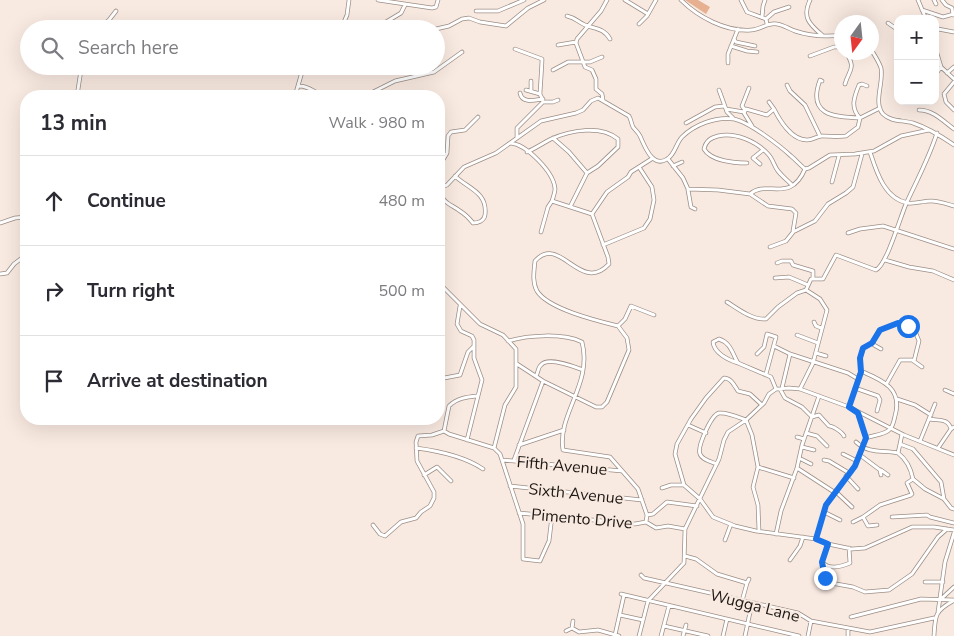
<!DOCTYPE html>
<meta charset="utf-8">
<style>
body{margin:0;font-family:"Nunito Sans",sans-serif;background:#f2f2f3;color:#2b2b33}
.controls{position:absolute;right:15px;top:15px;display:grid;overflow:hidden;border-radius:10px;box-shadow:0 5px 20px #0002}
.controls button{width:45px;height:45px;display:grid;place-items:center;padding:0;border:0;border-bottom:1px solid #e1e1e2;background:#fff;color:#2b2b33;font:25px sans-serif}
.compass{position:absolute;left:834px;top:15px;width:45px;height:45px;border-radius:50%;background:#fff;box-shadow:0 5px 20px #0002;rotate:195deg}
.stop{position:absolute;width:15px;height:15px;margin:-11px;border:4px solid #1a73e8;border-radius:50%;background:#fff}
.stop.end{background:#1a73e8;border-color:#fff;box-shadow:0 1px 5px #0008}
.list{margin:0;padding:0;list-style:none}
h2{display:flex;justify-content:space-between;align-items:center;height:65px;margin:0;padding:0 20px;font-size:21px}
h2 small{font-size:16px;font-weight:400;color:#7c7c81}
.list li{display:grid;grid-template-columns:32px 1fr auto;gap:15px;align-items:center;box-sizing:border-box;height:90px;padding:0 20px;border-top:1px solid #e1e1e2}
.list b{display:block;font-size:19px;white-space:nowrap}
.list em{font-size:16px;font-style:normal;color:#7c7c81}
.icon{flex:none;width:28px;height:28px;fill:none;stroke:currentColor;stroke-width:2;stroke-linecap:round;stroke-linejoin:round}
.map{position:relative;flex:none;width:954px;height:636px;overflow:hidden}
.search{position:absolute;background:#fff;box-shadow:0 5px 20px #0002;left:20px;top:20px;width:425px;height:55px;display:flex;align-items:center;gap:12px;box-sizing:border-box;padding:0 18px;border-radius:28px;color:#7c7c81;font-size:19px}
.panel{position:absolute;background:#fff;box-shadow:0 5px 20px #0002;left:20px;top:90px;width:425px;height:335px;border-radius:20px}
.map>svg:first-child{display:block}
.green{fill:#e7b090}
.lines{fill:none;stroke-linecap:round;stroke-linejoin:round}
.minor-casing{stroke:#9c8e86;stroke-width:4.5}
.minor{stroke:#fff;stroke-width:3}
.route{stroke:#1a73e8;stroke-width:6}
.labels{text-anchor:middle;stroke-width:4.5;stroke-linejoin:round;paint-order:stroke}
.street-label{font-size:16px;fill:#1e1815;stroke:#f9eae1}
</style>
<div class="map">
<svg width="954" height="636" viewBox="0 0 954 636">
<rect width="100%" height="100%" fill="#f9eae1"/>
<path class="green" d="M685 0H698L710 7 706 14Z"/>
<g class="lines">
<g class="minor-casing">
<path id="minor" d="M378 0 432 8 436 7 438 0
M625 0 648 14
M681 0C698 17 726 32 751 30 761 30 767 22 777 24 784 25 789 29 795 31 810 36 826 37 842 35
M741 0 747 12 766 19 767 24
M810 0C802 17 809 24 822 35
M918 0 926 19
M934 0 936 4
M942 0 946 5 952 8 953 15
M922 10 943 17 954 14
M476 11H498L524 0
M567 16C576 18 578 22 585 25 595 29 604 28 610 39
M762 17 763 6 765 0
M766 19 774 12 789 7
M386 22 401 13 405 5
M888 23 898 30
M639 24 647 16 656 0
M98 29 109 20 116 11
M341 29 347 15 349 0
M436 29 449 26 462 19 469 18 480 22 506 26 528 8 544 0
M935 31 938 29 954 32
M734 39 736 42 755 46
M558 45 576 42
M731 46 747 51 757 52
M935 47 941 67 954 79
M515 49 542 59C542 65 540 91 540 94 541 97 543 99 543 102L517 128V137
M872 51C875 56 879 62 881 68 884 82 873 103 883 114 891 122 903 120 913 123 928 128 941 136 954 145
M810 56 834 47H842
M728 63V54L738 29
M341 66 352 69
M553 70 568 62H590L602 57
M947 73 954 67
M935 75 941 67
M531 81V91
M822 81 820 80C807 115 833 117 860 118 850 108 854 97 859 85L862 84 867 86
M954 82 944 94 946 102 954 110
M845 84C850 68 856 69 846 52
M787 85 790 91 805 105 820 136
M299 86C311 86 316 95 327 96
M526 90 540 94
M719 90 727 112 733 118
M520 93C522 104 535 100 543 99
M77 96 81 70 84 66
M295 96 302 72 310 66
M365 96 395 81 434 72 462 52
M603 100 602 94 596 89V79L592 70 585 67 576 43 577 39 601 11 607 0
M543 102H553L558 100
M769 102 774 109
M726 109 744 112
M745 110 742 106 749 88
M919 110C933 110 943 121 954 129
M686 123 715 107 724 106
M752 126 744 113 746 109 767 115 774 109C780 121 792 140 807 140 813 140 817 136 822 136 830 136 838 137 846 136L858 127 860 118 880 108
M553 138 569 152 587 173
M439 143 443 153
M510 143C526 144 554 172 555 189 555 192 553 198 552 201L592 214
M527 152C536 148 543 143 551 139 571 130 601 125 618 139V147L598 166 587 173 570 207
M870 152C876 170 884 199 908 203 915 204 923 201 931 201 939 201 947 204 954 206
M668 159 683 178 688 189 718 190 750 194C767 179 790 204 805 169
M747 163C734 163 711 161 704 149 706 141 710 138 718 136 735 132 756 141 768 154 773 159 774 166 778 171 782 176 788 181 792 185
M760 164 753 158 763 150
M673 166 682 162
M832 182 839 156
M442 187C438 202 451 204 460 211 465 214 469 218 473 223 478 223 484 221 485 215 488 192 467 188 455 176
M439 188 447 185 464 167 496 153 541 121 576 113 583 110 591 101 598 98 629 116C631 119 631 123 633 127 635 130 638 132 640 136 644 144 652 169 667 159 675 155 676 143 682 137 694 125 716 116 734 119 749 122 779 145 791 156 796 160 800 165 805 169L809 168 830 155 855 154 874 151 901 136 929 130
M439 188 441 163 447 153 448 136 451 132 465 130 478 117
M688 190 691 207 695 209
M750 194 768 206 792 209 796 213 793 231H795L815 221 828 204 846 193 853 187 862 154
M592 214 608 257 609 264C580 295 560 233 535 261 534 271 532 282 537 291 548 309 598 321 618 326
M592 214 607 192 628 177 631 172 653 158
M0 223 15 218 26 217
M541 232 548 207 552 201
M848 233 860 229 883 226 954 249
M603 245 644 228 650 219 654 200 652 187 639 167
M770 247 786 241 794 231
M885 260 909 267 933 271 954 280
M777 263 782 261H791L793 265 813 271V278
M0 274 7 273 14 264 26 255
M775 278 789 277 808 285
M439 283 480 324 503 335 516 349V387L505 405 494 448
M727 302C738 309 752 320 766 319L778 307 797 293 806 290 811 279H823L836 255 876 270C887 264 900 218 906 204 917 180 929 158 937 133
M460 306 457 324 461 331 472 336 474 340V358L482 380 467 440
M814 322 816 326 821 328
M797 335 818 343
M508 341C529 335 563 333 582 342 593 384 557 414 563 450L610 457 638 489 647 515 646 522
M873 342 874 345 881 349
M774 346 790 354 848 373 858 379
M816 353 826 356
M757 354 764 347 767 334 776 337 766 374
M738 363C728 360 714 353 713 342L719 339C731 343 732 353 738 363L771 377 776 389
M517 364 543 381 596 407H602L607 402 629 350 627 338 618 326 625 319 631 306 654 315
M861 371C882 380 903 388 895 416 894 421 893 427 889 430 883 435 874 435 866 438
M536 376C538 373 538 367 541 365 548 356 575 367 583 370
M439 379 460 375 468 352 474 346
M887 383 900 360H912L922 367
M782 388 790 354
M855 388 878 396 880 400 877 411
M780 389 785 398 802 407 812 417 819 415 829 426C833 426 842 432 844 436
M800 389 813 363 827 310 820 299 806 290
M945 390 954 394
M477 396C467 397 457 398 449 406L444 431 449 434 494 448 500 454 523 524V559L540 561 549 541 552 516
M897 399 915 405 931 415
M762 405 750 394 738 391C734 385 731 378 724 378L706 398 691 419 677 444 675 454 684 485 700 499 713 517 735 526 756 531 816 539 828 544 852 549 865 548 912 527H934L954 530
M849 407 861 371 860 358 863 348 872 343 879 330 898 323 915 331 919 341 914 361
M930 419C939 421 948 418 951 429
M688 425 706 433
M806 433 817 436 827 446
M902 434 900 444 913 449 941 482 944 499 951 508 954 509
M797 437 804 439
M920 441 935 404
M856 442C869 454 882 450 898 453 906 459 911 469 913 479L907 483 912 494 911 495 880 505 863 517 868 526 877 525
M519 445 564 430
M802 447 814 450
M416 448C439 451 464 456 483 469
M938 448 951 429 954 427
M898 453 900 444
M843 454 857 461
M860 455 880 470 881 475
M799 458 811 464
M502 460 622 471
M514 460 543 381
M824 460 829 461 849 473
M717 464C712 462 702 460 700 454 697 447 711 415 719 413 727 412 738 417 746 420L752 435 758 467 794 478
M758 467 753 487 758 505 759 531
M797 468 834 492
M881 470 888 475
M424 475 437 467 451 481
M846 476 858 489
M913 479 925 489 944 499
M510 486 642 500
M662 488 671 485H684
M835 491 852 507
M824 512 840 520
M519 513 635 524 646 522
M647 515 653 514 667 502 697 506
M892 517 927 515 930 517 954 523
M646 522 656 528 668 526 685 529
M853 522 863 517
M373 525 380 534 385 536 401 522 416 518 421 512 430 506 434 498V492L417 461 416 442 418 436 432 435 444 431
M776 534 781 511 797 468 802 445 819 396
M816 539 826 505 855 466 866 438 858 414
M725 540 731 524
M828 544 822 562C829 570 840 567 850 563L849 548
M685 556 696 559 717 574 747 583
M790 560 800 546 803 537
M822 562 825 578 831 583 853 587 865 592 889 590 912 574 938 537 947 529
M641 575 644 578 798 613 811 621 870 632 934 618
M925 582H943
M621 594 799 636
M941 599 954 587
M742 601 747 583 749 579
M938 612 945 562 954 533
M620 615 643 620
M851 617 921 599 954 600
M664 626 708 636
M572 628 573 621
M566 631 572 628 579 632 598 630 619 636
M615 635 624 595
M639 636 648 601 684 563 685 529 719 459 724 440 728 432 746 420 764 403 769 394 776 389 789 388 800 389 849 407 904 435 954 455
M661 636 669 606
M683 636 686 625
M723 636 727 619
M745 636 752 603
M808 636 811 621
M848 636V628
M934 636C935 615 935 611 953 601"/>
</g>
<use href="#minor" class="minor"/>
</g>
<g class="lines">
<path class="route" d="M825 578 822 562 828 544 816 539 826 505 855 466 866 438 858 413 849 407 861 372 860 358 863 348 872 343 880 330 898 323 908 326"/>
</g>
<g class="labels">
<g class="street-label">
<text transform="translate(562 465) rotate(5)" y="6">Fifth Avenue</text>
<text transform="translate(576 493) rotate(6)" y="6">Sixth Avenue</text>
<text transform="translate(582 518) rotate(5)" y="6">Pimento Drive</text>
<text transform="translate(755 605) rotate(14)" y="6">Wugga Lane</text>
</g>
</g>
</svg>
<div class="controls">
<button>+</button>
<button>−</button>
</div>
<svg class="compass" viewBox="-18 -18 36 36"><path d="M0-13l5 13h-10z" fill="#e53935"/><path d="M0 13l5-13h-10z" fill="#7c7c81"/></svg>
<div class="stop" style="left:908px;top:326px"></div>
<div class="stop end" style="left:825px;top:578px"></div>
<div class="search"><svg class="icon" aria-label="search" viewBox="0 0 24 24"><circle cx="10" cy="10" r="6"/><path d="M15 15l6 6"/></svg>Search here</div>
<section class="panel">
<h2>13 min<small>Walk · 980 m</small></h2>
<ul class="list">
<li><svg class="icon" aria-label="ahead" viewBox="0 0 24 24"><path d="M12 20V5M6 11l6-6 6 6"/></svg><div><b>Continue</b></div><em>480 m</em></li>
<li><svg class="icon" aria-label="right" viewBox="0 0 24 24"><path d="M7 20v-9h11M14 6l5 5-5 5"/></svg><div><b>Turn right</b></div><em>500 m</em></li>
<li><svg class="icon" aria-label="arrive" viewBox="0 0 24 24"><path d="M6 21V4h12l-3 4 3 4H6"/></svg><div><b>Arrive at destination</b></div></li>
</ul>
</section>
</div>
